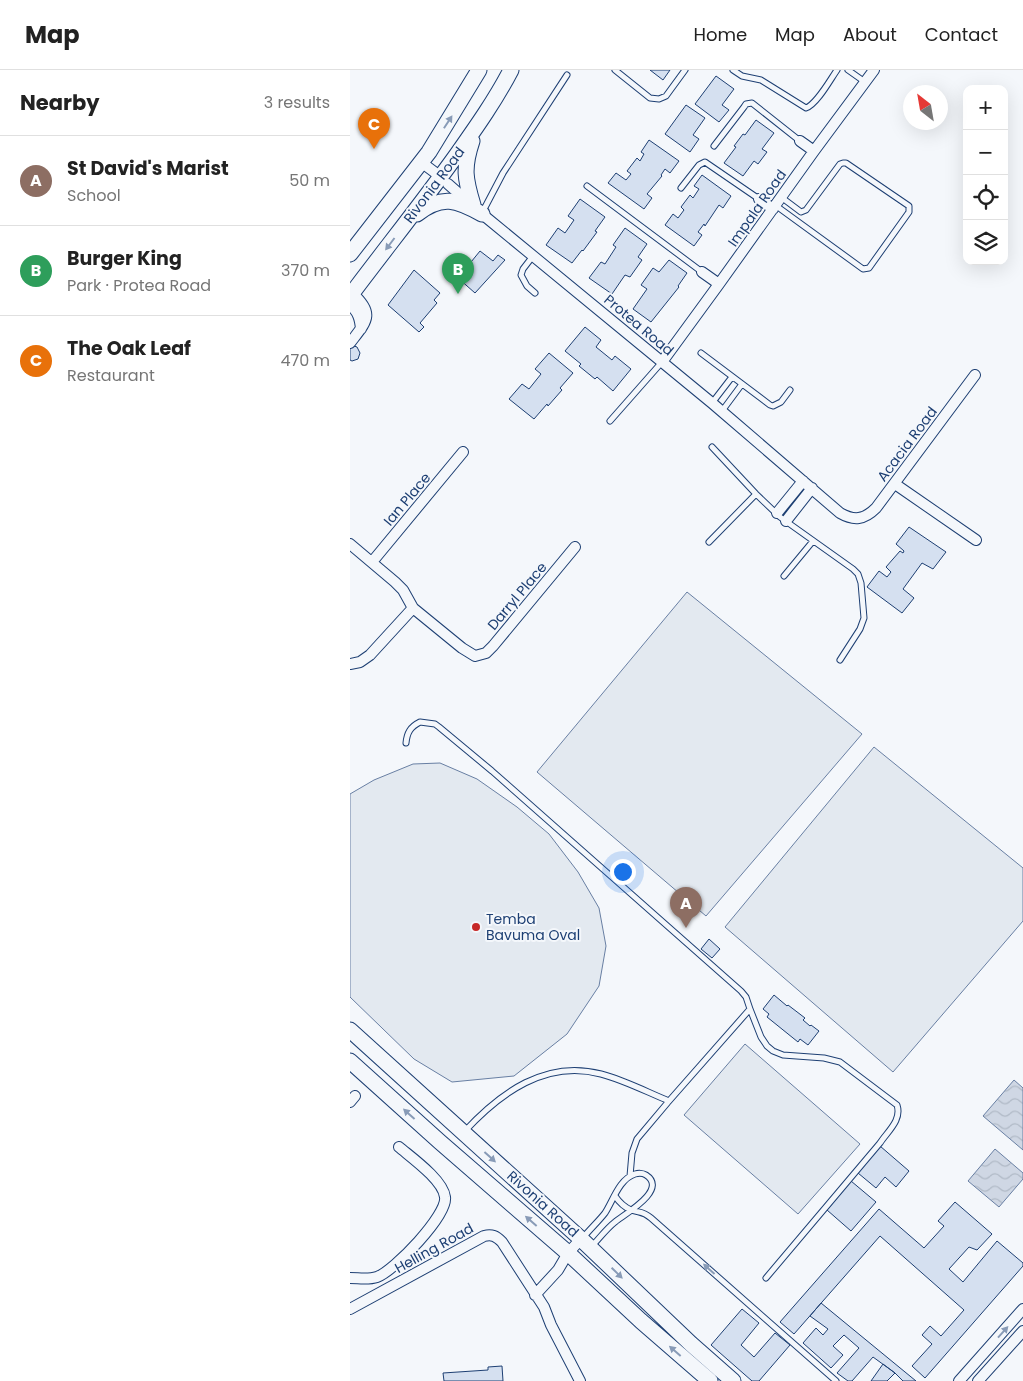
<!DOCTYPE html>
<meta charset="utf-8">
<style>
body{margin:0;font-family:Poppins,sans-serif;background:#f2f2f2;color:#222}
.controls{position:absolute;right:15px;top:15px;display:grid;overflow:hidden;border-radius:10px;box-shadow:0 5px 20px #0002}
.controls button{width:45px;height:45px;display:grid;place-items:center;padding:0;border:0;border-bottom:1px solid #e0e0e0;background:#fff;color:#222;font:25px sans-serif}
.compass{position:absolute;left:553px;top:15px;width:45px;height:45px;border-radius:50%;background:#fff;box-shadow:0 5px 20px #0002;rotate:329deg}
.you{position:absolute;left:272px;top:801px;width:18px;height:18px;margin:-12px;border:4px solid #fff;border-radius:50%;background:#1a73e8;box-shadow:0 0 0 8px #1a73e833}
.badge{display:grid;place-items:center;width:32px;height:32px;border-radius:50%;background:#7c3aed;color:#fff;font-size:16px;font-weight:700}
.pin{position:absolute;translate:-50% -41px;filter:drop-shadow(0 1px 2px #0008)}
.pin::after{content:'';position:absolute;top:26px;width:18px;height:15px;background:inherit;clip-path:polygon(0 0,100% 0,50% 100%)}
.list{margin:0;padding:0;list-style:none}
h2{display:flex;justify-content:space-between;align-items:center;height:65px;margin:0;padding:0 20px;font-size:21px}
h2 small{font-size:16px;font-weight:400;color:#767676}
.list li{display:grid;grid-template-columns:32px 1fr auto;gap:15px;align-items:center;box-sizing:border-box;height:90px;padding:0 20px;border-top:1px solid #e0e0e0}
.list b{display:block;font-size:19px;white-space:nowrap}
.list p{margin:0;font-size:16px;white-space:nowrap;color:#767676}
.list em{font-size:16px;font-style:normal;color:#767676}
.icon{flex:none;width:28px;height:28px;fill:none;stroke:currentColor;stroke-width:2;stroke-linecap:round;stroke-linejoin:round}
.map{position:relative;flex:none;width:673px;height:1311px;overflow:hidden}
header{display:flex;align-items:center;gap:30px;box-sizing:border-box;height:70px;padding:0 25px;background:#fff;border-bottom:1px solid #e0e0e0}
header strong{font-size:24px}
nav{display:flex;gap:28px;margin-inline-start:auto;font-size:18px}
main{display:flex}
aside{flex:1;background:#fff}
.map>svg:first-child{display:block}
.pitch{fill:#e3e9f0;stroke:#687fa3}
.water{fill:url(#water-waves);stroke:#687fa3}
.building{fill:#d5e0f0;stroke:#1d3f73}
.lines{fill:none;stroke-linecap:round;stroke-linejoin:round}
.lane-casing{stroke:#1d3f73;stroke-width:7}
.street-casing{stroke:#1d3f73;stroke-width:12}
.primary-casing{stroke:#1d3f73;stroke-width:17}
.lane{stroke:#f4f7fb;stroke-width:5}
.street{stroke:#f4f7fb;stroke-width:10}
.primary{stroke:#f4f7fb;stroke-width:15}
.oneway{fill:#889bb7}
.poi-dot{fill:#c62828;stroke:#f4f7fb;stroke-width:2}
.labels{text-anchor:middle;stroke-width:4;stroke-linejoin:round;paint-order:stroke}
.street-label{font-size:14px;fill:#1d3f73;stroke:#f4f7fb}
.poi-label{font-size:14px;fill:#1d3f73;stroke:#f4f7fb;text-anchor:start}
</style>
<header>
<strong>Map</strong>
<nav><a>Home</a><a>Map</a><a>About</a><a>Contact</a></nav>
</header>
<main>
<aside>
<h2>Nearby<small>3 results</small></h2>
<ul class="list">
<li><span class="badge" style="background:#8d6e63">A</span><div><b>St David's Marist</b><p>School</p></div><em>50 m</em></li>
<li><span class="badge" style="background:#2e9e5b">B</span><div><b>Burger King</b><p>Park · Protea Road</p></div><em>370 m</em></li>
<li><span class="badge" style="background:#e8710a">C</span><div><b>The Oak Leaf</b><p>Restaurant</p></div><em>470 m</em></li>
</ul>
</aside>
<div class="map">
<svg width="673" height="1311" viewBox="0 0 673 1311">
<defs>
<pattern id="water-waves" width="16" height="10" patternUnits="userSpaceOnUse" patternTransform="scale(1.25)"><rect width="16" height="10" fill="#cfd7e4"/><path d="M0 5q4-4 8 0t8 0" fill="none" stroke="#b1bac7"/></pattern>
</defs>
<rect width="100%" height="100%" fill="#f4f7fb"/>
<path class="pitch" d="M337 522 512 664 356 846 187 702Z
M524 677 673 798V851L543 1002 375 857Z
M90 693 127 709 167 737 199 764 228 802 249 838 256 876 249 916 217 964 164 1006 102 1012 64 989 0 927V724L24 710 63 694Z
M395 974 510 1074 448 1144 334 1045Z"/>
<path class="water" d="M664 1010 673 1018V1080L633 1046Z
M645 1079 673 1103V1109L649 1137 618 1111Z"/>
<path class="building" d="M300 0H320L313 10Z
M366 6 384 19 372 35 379 40 369 52 345 34Z
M336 35 355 48 343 65 349 69 340 82 315 64Z
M406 50 424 63 412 79 417 82 408 94 404 91 393 106 374 93 386 77 384 76 393 64 395 65Z
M299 70 329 91 320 103 315 99 311 105 312 106 297 124 302 128 294 139 258 113 266 103 276 110 281 104 277 101 287 88 290 91 294 84 291 82Z
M352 105 381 126 373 138 369 135 355 156 354 154 348 162 352 165 344 176 315 155 323 144 328 148 334 140 331 137 340 125 343 128 349 119 344 116Z
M230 129 255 147 245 161 247 162 233 181 232 180 222 193 196 175 208 158 215 163 224 150 218 146Z
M275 158 297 174 288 187 292 190 280 207 275 205 262 224 239 208 251 192 255 194 266 177 263 175Z
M130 181 143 191 148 185 155 190 125 223 108 208Z
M319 190 337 203 328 216 329 217 301 252 283 239 297 219 291 215 303 198 309 202Z
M64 200 90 223 84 230 87 233 70 253 74 257 69 262 38 235Z
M235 257 251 270 246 277 262 290 265 286 281 299 263 321 247 307 245 309 229 296 231 294 215 281Z
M4 276 7 277 10 283 8 289 2 291 0 290V277Z
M199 283 223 303 210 318 212 320 198 336 197 334 184 349 159 329 172 314 179 319 191 304 185 299Z
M559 457 596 482 583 499 572 493 553 519 564 528 552 543 517 517 529 501 537 507 541 502 536 497 550 481 553 483 554 481 546 474Z
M359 869 370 879 362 888 351 879Z
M424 925 437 936 438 935 455 948 453 950 460 956 461 955 469 961 458 975 450 969 448 972 417 947 419 944 413 939Z
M530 1076 559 1101 546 1117 535 1107 526 1118 508 1103Z
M501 1111 526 1132 501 1161 477 1140Z
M605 1132 642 1164 627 1180 619 1177 599 1199 613 1212 647 1171 673 1193V1196L575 1308 562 1296 582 1274 572 1265 580 1256 591 1266 614 1240 530 1166 444 1264 430 1252 529 1139 574 1178 594 1156 588 1151Z
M471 1233 566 1311H553L545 1303 523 1287 502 1311H498L487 1303 509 1278 494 1265 483 1276 493 1285 481 1298 453 1273 466 1258 473 1265 478 1259 460 1246Z
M392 1239 409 1253 391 1275 404 1287 425 1263 440 1275 409 1311H402L361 1275Z
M533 1294 545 1303 537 1311H521Z
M152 1296 153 1311H94L93 1303 138 1300V1297Z"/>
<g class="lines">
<g class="lane-casing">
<path id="lane" d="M265 0 300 28 309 29 316 26 335 0
M383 0 392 6 411 10 456 38C467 34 480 10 487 0
M498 0 515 12
M364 76 394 37 396 34 402 33 450 71
M237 116 352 202
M331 118 349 95 355 92 409 129
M425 135 513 199 519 198 559 142V136L496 93H493L490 94 456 140 451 142 431 127
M132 143 153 103 217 5
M183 186 173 199 171 205 177 216 185 223
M351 283 420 335 423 336 431 332 440 320
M362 333 382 307
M372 341 392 314
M260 351 312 292
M362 377 406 424 430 447 503 499 508 504 511 513 514 548 510 559 490 590
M359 472 406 424
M434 506 463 471
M56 673C57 663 60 657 70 652L85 654 89 657 142 701 391 921 396 927 400 939 319 1031 287 1069 282 1083 280 1106
M400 939 411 967 417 976 423 981 433 985 474 988 490 992 547 1035C552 1050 538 1061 530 1073L416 1208
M114 1062C150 1023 196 989 251 1004 274 1010 297 1022 319 1031
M265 1126C269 1132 274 1137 281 1140 290 1143 293 1141 301 1148L486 1311
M232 1169C239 1160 248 1152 255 1143 263 1131 269 1109 285 1104 288 1103 293 1103 296 1105 319 1120 273 1145 265 1152 256 1159 249 1169 241 1177"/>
</g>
<g class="street-casing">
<path id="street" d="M450 71 464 81
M71 92 91 107
M98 114 132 144 362 333 490 443C504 451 514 450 526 438L625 305
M409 129 423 139
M352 202 369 214
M0 235C8 242 10 248 11 259
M0 273C16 252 26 244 2 223
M312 292 369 214 464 81 524 0
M545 414 626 470
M427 443 453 411
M436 451 462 418
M0 474 45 512 53 520 63 538 112 578 125 586 136 583 143 576 225 477
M22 492 113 382
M0 594 10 592 20 585 63 538
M0 1032 5 1026
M0 1208C9 1208 18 1210 27 1207 44 1201 98 1145 95 1127 93 1110 62 1088 49 1077
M185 1225 208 1200 218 1183 231 1169
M0 1239 134 1166C142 1164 146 1166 152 1172L194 1237 201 1255 230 1311
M609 1311 673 1239
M628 1311 673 1261"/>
</g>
<g class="primary-casing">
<path id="primary" d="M122 71C113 98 115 109 123 135
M67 144C92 124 107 130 132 144
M0 184 79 82 129 0
M0 226C36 178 73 132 108 83 127 56 146 29 161 0
M0 960 231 1169 341 1274 383 1311
M0 991 90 1072 218 1183 291 1251 360 1311"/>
</g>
<use href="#lane" class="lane"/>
<use href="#street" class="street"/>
<use href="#primary" class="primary"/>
</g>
<defs><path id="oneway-solid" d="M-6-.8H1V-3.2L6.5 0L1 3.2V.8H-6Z" transform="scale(1.25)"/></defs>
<g class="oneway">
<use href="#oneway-solid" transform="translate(98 52) rotate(-57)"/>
<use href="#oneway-solid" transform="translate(40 174) rotate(127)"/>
<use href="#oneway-solid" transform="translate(59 1044) rotate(-138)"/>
<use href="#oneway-solid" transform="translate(140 1087) rotate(42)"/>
<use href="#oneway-solid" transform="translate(181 1151) rotate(-139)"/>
<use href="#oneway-solid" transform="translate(359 1199) rotate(-138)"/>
<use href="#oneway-solid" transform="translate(267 1203) rotate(44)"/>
<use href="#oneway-solid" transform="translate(653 1262) rotate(-48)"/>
<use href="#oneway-solid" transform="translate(325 1281) rotate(-139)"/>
</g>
<circle class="poi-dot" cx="126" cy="857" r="5"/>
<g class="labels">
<g class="street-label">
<text transform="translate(84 115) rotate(-53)" y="5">Rivonia Road</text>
<text transform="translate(407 138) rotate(-55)" y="5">Impala Road</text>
<text transform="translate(289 255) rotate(40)" y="5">Protea Road</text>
<text transform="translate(557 374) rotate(-53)" y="5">Acacia Road</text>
<text transform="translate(57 429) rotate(-50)" y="5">Ian Place</text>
<text transform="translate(167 526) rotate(-50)" y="5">Darryl Place</text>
<text transform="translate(193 1134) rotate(42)" y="5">Rivonia Road</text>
<text transform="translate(84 1178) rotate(-29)" y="5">Helling Road</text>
</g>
<g class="poi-label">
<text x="136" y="854">Temba<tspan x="136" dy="16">Bavuma Oval</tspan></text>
</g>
</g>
</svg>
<div class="controls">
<button>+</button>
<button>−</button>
<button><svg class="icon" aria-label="locate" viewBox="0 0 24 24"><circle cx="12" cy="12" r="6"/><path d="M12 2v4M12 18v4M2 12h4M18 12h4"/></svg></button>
<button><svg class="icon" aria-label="layers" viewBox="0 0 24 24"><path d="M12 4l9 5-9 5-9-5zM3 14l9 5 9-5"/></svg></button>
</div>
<svg class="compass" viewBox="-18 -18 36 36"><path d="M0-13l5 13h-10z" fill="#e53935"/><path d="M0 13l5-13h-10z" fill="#767676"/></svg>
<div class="you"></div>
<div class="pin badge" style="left:336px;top:858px;background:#8d6e63">A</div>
<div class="pin badge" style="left:108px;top:224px;background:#2e9e5b">B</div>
<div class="pin badge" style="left:24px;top:79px;background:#e8710a">C</div>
</div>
</main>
